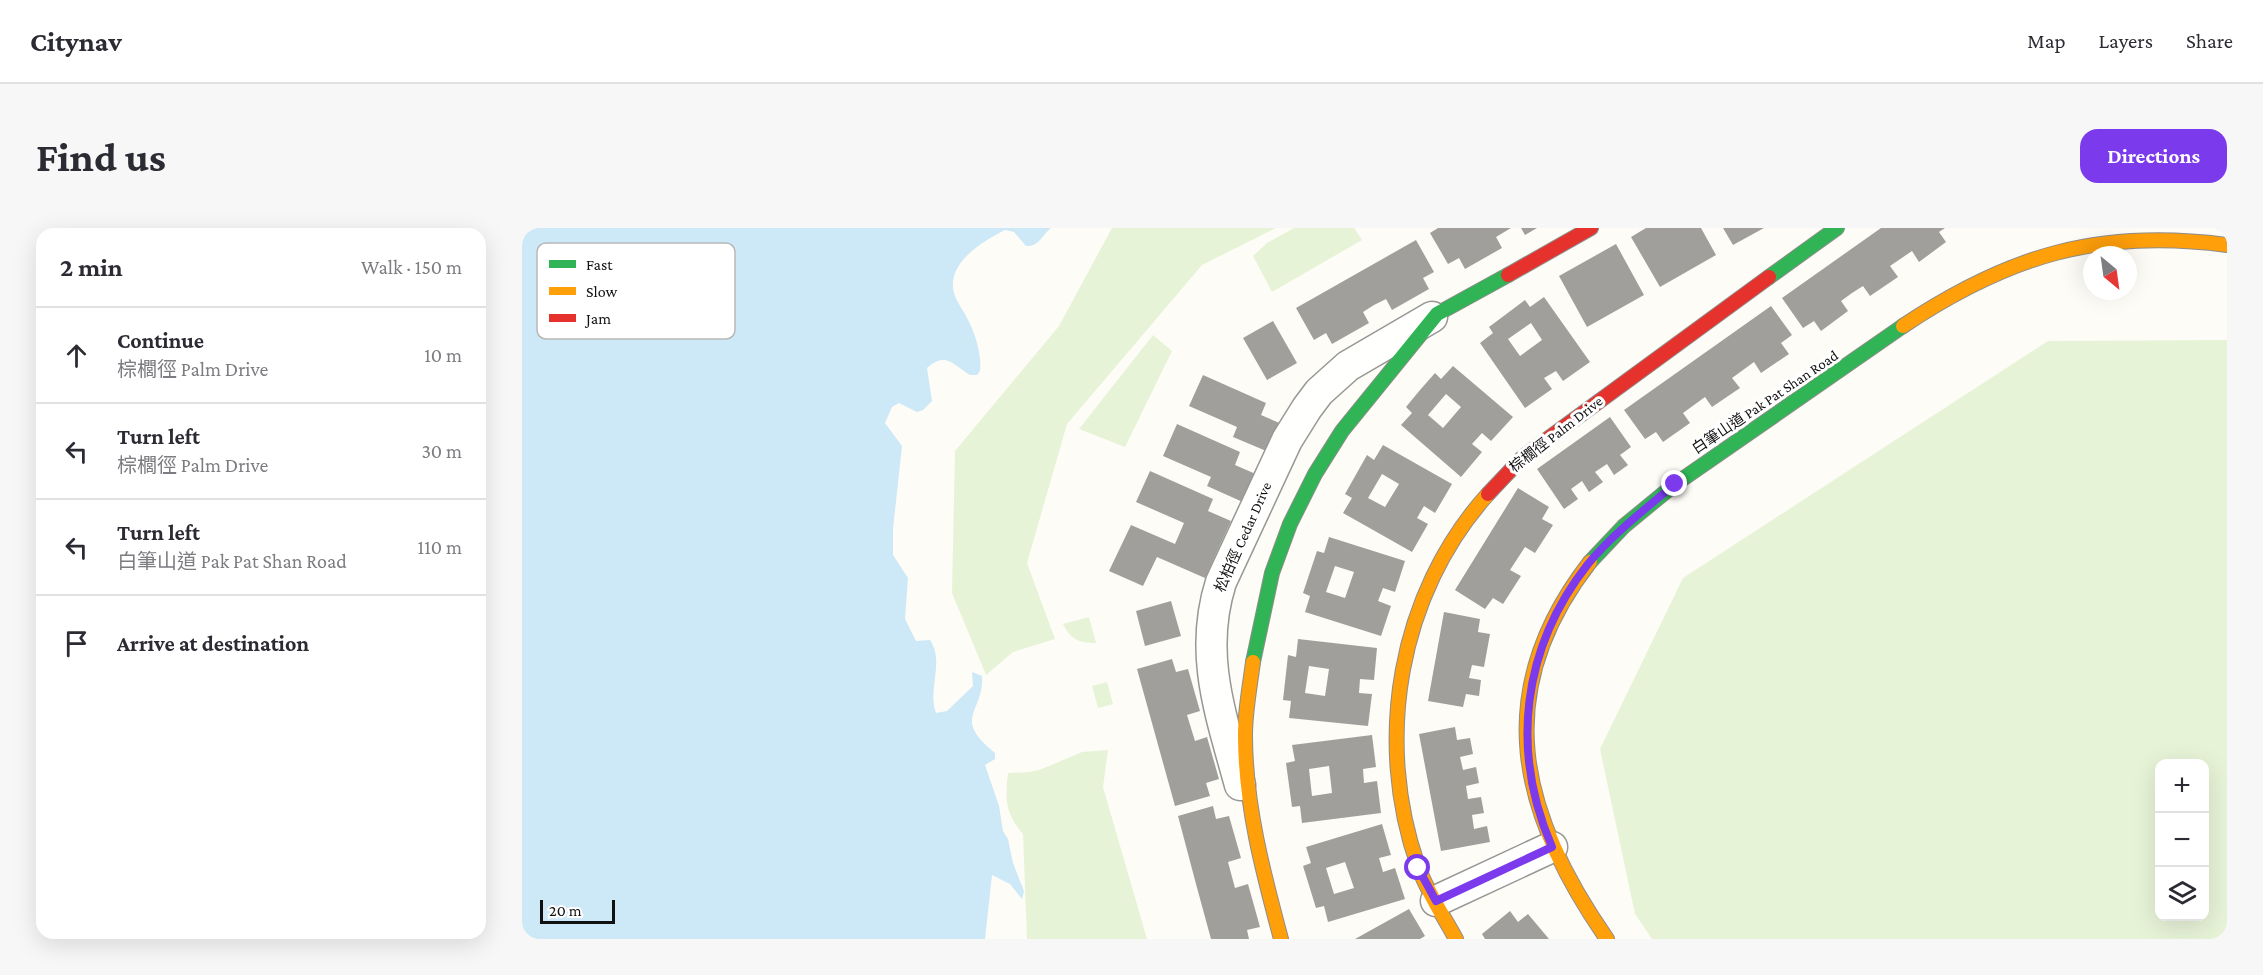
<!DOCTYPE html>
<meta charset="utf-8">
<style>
body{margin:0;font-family:"Crimson Pro","Noto Sans TC",serif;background:#f7f7f7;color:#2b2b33}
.controls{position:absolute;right:18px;bottom:18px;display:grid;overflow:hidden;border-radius:12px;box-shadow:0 6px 24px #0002}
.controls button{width:54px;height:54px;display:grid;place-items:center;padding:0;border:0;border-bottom:2px solid #e1e1e2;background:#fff;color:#2b2b33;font:30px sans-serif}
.compass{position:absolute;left:1561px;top:18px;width:54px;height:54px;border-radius:50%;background:#fff;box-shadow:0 6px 24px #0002;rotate:151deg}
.scale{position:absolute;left:18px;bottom:15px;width:75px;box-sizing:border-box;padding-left:6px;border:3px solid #111;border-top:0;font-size:16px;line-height:21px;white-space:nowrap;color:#111;-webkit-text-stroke:4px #fff;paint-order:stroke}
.stop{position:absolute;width:18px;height:18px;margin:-14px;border:4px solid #7c3aed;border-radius:50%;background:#fff}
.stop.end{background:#7c3aed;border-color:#fff;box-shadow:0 2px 6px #0008}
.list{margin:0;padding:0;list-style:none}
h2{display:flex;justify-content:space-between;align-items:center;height:78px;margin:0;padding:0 24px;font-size:26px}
h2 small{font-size:20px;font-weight:400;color:#7c7c81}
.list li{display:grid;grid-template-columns:39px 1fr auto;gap:18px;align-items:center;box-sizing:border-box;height:96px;padding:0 24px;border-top:2px solid #e1e1e2}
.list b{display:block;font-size:22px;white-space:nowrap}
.list p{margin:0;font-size:20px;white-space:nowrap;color:#7c7c81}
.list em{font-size:20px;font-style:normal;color:#7c7c81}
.icon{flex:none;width:33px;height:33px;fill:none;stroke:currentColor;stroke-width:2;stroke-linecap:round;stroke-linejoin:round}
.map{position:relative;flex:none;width:1705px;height:711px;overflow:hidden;border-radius:18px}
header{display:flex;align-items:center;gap:36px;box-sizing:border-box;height:84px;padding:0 30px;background:#fff;border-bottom:2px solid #e1e1e2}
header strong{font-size:28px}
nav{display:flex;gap:33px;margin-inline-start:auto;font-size:21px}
.intro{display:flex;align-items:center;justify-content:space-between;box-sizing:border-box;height:144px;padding:0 36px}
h1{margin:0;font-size:42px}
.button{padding:15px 27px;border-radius:18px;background:#7c3aed;color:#fff;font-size:21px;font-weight:700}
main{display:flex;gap:36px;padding:0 36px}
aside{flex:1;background:#fff;border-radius:18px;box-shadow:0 6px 24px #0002}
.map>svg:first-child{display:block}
.green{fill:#e7f3d7;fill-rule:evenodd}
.water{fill:#cde8f7}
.building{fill:#a19f9c;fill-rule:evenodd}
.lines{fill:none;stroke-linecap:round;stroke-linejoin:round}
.street-casing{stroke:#979795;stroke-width:33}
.fast-casing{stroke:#8e8d8b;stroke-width:16}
.slow-casing{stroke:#8e8d8b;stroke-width:16}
.jam-casing{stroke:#8e8d8b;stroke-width:16}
.street{stroke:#fffffe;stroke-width:30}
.fast{stroke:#30b455;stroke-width:14}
.slow{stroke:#ff9f0a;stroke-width:14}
.jam{stroke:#e5322d;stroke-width:14}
.route{stroke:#7c3aed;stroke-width:8}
.labels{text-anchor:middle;stroke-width:6;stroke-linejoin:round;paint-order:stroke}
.street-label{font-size:15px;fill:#111;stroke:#fff}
.key{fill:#fff;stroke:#b8b8b8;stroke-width:1.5}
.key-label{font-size:16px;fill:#111}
</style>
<header>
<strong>Citynav</strong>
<nav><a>Map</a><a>Layers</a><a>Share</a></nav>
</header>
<div class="intro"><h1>Find us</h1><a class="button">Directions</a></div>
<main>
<aside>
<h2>2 min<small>Walk · 150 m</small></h2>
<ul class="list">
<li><svg class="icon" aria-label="ahead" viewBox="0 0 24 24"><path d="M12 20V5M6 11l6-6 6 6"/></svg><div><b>Continue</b><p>棕櫚徑 Palm Drive</p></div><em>10 m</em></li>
<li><svg class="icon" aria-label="left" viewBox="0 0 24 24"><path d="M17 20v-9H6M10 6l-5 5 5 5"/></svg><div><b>Turn left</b><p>棕櫚徑 Palm Drive</p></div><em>30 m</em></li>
<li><svg class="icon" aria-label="left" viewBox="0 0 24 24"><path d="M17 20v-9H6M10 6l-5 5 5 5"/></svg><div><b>Turn left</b><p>白筆山道 Pak Pat Shan Road</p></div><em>110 m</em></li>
<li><svg class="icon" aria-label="arrive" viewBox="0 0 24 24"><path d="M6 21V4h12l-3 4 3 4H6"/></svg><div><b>Arrive at destination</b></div></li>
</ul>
</aside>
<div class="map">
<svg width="1705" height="711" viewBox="0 0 1705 711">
<rect width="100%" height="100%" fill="#fdfcf7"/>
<path class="green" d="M590 0H754L680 37 545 196 505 335 533 411 491 424 464 447 430 365 433 223 537 98Z
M772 0H832L840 12 750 64 731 28 745 15Z
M631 107 650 123 603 219 557 201Z
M1705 112V711H1130L1113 686 1078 521 1161 350 1526 113ZM1638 536H1682V688H1638Z
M567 389 574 415C558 415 549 412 541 396Z
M585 454 591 476 576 480 570 458Z
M586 522 581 559 625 711H505L501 606C483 585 483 572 486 545L508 544 520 541 560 524Z"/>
<path class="water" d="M0 0H529C520 7 517 19 504 18L492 4 483 2C461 13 424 35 432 65 434 73 441 82 445 90 453 104 460 127 458 143L455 147H448C431 137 424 123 405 140L410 173 401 182 395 184 377 175 370 179 363 195 380 218 371 301V327L386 350 383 391 394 413 408 412C423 434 405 461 414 485L425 483 451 458 450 444 460 448C462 486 429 489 473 525V531L463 537 477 578 481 603 486 611 491 635 502 663 500 671 488 656 470 647 463 711H0Z"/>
<path class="building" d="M916 0H989L974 9 980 20 943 41 937 30 926 36 908 5Z
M999 0H1015L1003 7Z
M1124 0H1179L1194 27 1138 59 1109 9Z
M1201 0H1242L1211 17Z
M1359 0H1423L1417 4 1424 14 1397 34 1390 23 1368 38 1376 49 1348 68 1341 58 1330 65 1319 73 1326 83 1299 103 1292 93 1281 100 1260 70Z
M894 12 912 44 901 50 907 61 870 82 864 71 852 77 841 84 847 95 810 116 804 105 792 112 774 80Z
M1094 16 1122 67 1065 99 1037 48Z
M1022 69 1068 134 1041 153 1034 143 1022 150 1030 161 1003 180 958 115 971 105 967 99 1003 72 1008 79ZM1009 95 1020 112 998 128 986 111Z
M1249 78 1270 107 1259 115 1267 126 1239 145 1232 134 1210 150 1218 160 1190 179 1183 169 1161 185 1168 195 1141 214 1134 204 1123 211 1102 182Z
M751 93 775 135 745 152 721 110Z
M931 138 991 189 969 213 960 205 950 216 960 224 939 249 879 197 890 185 884 179 898 162 913 145 919 151ZM924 166 939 179 921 200 906 187Z
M681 147 744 175 739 187 762 197 749 225 711 209 715 199 667 178Z
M1088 189 1109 219 1098 227 1106 237 1092 247 1085 236 1073 244 1081 254 1067 264 1060 253 1049 261 1056 271 1042 281 1015 241Z
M655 196 718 224 713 237 736 247 723 275 685 258 689 249 641 228Z
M861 217 930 256 913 285 902 278 895 290 906 296 890 324 821 285 830 270 823 266 845 227 852 232ZM860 246 877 256 863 279 846 270Z
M628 243 691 271 686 283 709 293 683 350 635 329 621 358 587 343 609 297 653 316 662 295 614 274Z
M996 260 1027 279 1020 291 1031 297 1013 325 1003 319 988 342 999 348 981 376 971 370 963 381 933 362Z
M807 309 883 333 873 364 861 360 856 373 869 378 859 408 783 384 788 368 781 365 795 323 802 325ZM813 338 832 344 823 370 804 364Z
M649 373 659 408 623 418 614 383Z
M922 384 958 391 956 404 968 406 962 439 950 437 947 450 959 452 957 468 944 466 941 479 906 473Z
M776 411 855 420 852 452 838 451 837 465 850 466 846 498 767 490 769 473 761 472 766 427 774 429ZM787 438 807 441 803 468 783 465Z
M650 431 654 444 666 441 678 483 665 487 673 513 685 509 697 551 684 555 688 568 653 578 615 441Z
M933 499 935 512 948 510 951 526 938 529 941 542 954 539 957 555 944 558 946 571 959 569 962 585 950 587 952 601 965 598 968 614 919 623 897 506Z
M850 507 854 539 841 541 842 555 855 553 859 585 780 595 778 578 770 579 764 535 773 533 770 517ZM807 538 810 565 790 568 787 541Z
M691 578 694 591 707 588 719 630 706 634 713 660 726 656 738 699 725 702 727 711H689L674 656 656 588Z
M860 596 869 627 857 630 861 644 873 640 883 671 806 694 802 678 794 680 781 638 789 635 784 619ZM823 634 832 660 812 666 804 640Z
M887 681 903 708 898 711H833Z
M988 683 996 694 1006 686 1027 711H963L960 706Z"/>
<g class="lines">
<g class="street-casing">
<path id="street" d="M718 557C699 487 676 426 699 354L765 212 785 180 797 164 826 138 910 89
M914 673 1030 619"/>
</g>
<g class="fast-casing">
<path id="fast" d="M1247 49 1315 0
M1068 334 1102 298 1152 257 1381 98
M731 434 750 345 768 296 793 246 820 203 915 86 986 47"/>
</g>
<g class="slow-casing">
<path id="slow" d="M1381 98C1486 28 1576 0 1705 17
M1068 334C967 464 997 585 1085 711
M731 434C728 458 723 483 723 507 723 577 741 644 759 711
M934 711C921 687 905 664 896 638 852 513 876 366 966 266"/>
</g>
<g class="jam-casing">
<path id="jam" d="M986 47 1069 0
M966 266 1001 229 1247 49"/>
</g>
<use href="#street" class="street"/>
<use href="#fast" class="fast"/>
<use href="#slow" class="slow"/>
<use href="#jam" class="jam"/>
</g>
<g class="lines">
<path class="route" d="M896 640 914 673 1030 619C988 522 1000 420 1066 336 1091 306 1123 281 1153 256"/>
</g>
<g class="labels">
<g class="street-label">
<text transform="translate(1243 174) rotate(-34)" y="5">白筆山道 Pak Pat Shan Road</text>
<text transform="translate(1034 206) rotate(-38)" y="5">棕櫚徑 Palm Drive</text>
<text transform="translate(721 309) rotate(-66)" y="5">松柏徑 Cedar Drive</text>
</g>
</g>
<rect x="15" y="15" width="198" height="96" rx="9" class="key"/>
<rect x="27" y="32" width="27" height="8" fill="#30b455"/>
<rect x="27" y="59" width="27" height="8" fill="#ff9f0a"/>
<rect x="27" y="86" width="27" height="8" fill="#e5322d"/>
<g class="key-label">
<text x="64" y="42">Fast</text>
<text x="64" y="69">Slow</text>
<text x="64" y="96">Jam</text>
</g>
</svg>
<div class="controls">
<button>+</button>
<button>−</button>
<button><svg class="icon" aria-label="layers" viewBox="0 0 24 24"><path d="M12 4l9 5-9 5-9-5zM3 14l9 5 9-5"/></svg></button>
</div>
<svg class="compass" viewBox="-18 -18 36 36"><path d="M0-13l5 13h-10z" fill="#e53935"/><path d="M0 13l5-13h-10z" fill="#7c7c81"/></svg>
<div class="scale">20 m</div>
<div class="stop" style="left:896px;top:640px"></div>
<div class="stop end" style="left:1153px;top:256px"></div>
</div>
</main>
